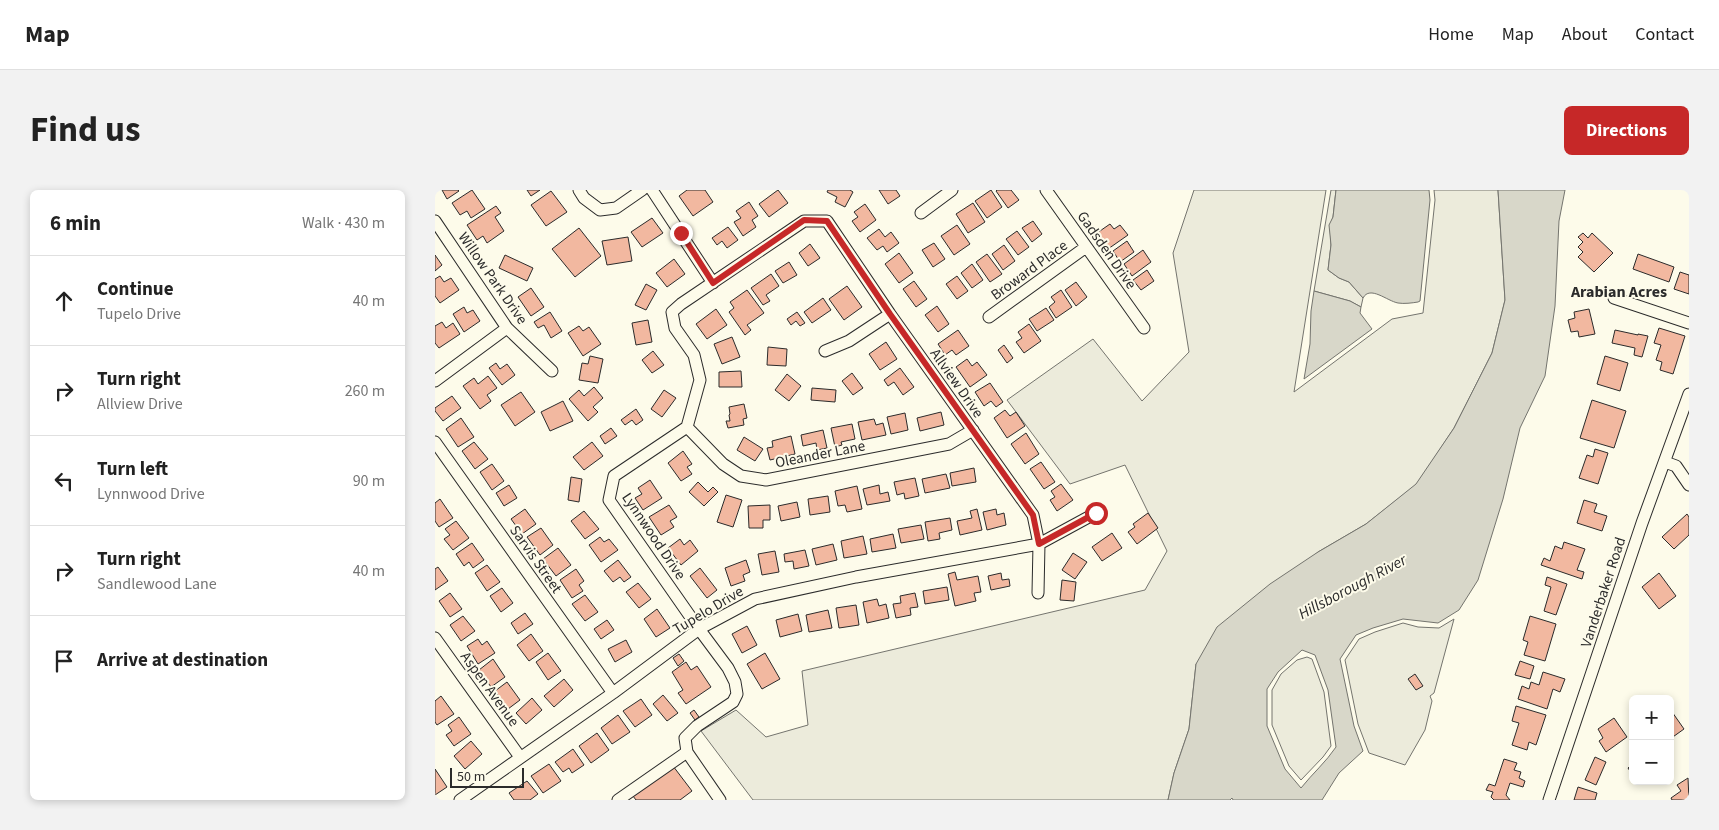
<!DOCTYPE html>
<meta charset="utf-8">
<style>
body{margin:0;font-family:"Source Sans 3",sans-serif;background:#f2f2f2;color:#222}
.controls{position:absolute;right:15px;bottom:15px;display:grid;overflow:hidden;border-radius:8px;box-shadow:0 2px 8px #0003}
.controls button{width:45px;height:45px;display:grid;place-items:center;padding:0;border:0;border-bottom:1px solid #e0e0e0;background:#fff;color:#222;font:25px sans-serif}
.scale{position:absolute;left:15px;bottom:12px;width:74px;box-sizing:border-box;padding-left:5px;border:2px solid #2b2b2b;border-top:0;font-size:14px;line-height:18px;white-space:nowrap;color:#2b2b2b;-webkit-text-stroke:4px #fdfbea;paint-order:stroke}
.stop{position:absolute;width:15px;height:15px;margin:-11px;border:4px solid #c62828;border-radius:50%;background:#fff}
.stop.end{background:#c62828;border-color:#fff;box-shadow:0 1px 5px #0008}
.list{margin:0;padding:0;list-style:none}
h2{display:flex;justify-content:space-between;align-items:center;height:65px;margin:0;padding:0 20px;font-size:21px}
h2 small{font-size:16px;font-weight:400;color:#767676}
.list li{display:grid;grid-template-columns:32px 1fr auto;gap:15px;align-items:center;box-sizing:border-box;height:90px;padding:0 20px;border-top:1px solid #e0e0e0}
.list b{display:block;font-size:19px;white-space:nowrap}
.list p{margin:0;font-size:16px;white-space:nowrap;color:#767676}
.list em{font-size:16px;font-style:normal;color:#767676}
.icon{flex:none;width:28px;height:28px;fill:none;stroke:currentColor;stroke-width:2;stroke-linecap:round;stroke-linejoin:round}
.map{position:relative;flex:none;width:1254px;height:610px;overflow:hidden;border-radius:8px}
header{display:flex;align-items:center;gap:30px;box-sizing:border-box;height:70px;padding:0 25px;background:#fff;border-bottom:1px solid #e0e0e0}
header strong{font-size:24px}
nav{display:flex;gap:28px;margin-inline-start:auto;font-size:18px}
.intro{display:flex;align-items:center;justify-content:space-between;box-sizing:border-box;height:120px;padding:0 30px}
h1{margin:0;font-size:35px}
.button{padding:12px 22px;border-radius:8px;background:#c62828;color:#fff;font-size:18px;font-weight:700}
main{display:flex;gap:30px;padding:0 30px}
aside{flex:1;background:#fff;border-radius:8px;box-shadow:0 2px 8px #0003}
.map>svg:first-child{display:block}
.green{fill:#ecebdb;stroke:#74746e}
.water{fill:#d8d7c9;stroke:#74746e;fill-rule:evenodd}
.building{fill:#f2b8a0;stroke:#2b2b2b}
.lines{fill:none;stroke-linecap:round;stroke-linejoin:round}
.minor-casing{stroke:#2b2b2b;stroke-width:13}
.minor{stroke:#fdfbea;stroke-width:11}
.route{stroke:#c62828;stroke-width:6}
.labels{text-anchor:middle;stroke-width:4;stroke-linejoin:round;paint-order:stroke}
.street-label{font-size:15px;fill:#2b2b2b;stroke:#fdfbea}
.neighbourhood-label{font-size:16px;font-weight:bold;fill:#2b2b2b;stroke:#fdfbea}
.water-label{font-size:16px;font-style:italic;fill:#2b2b2b;stroke:#fdfbea}
</style>
<header>
<strong>Map</strong>
<nav><a>Home</a><a>Map</a><a>About</a><a>Contact</a></nav>
</header>
<div class="intro"><h1>Find us</h1><a class="button">Directions</a></div>
<main>
<aside>
<h2>6 min<small>Walk · 430 m</small></h2>
<ul class="list">
<li><svg class="icon" aria-label="ahead" viewBox="0 0 24 24"><path d="M12 20V5M6 11l6-6 6 6"/></svg><div><b>Continue</b><p>Tupelo Drive</p></div><em>40 m</em></li>
<li><svg class="icon" aria-label="right" viewBox="0 0 24 24"><path d="M7 20v-9h11M14 6l5 5-5 5"/></svg><div><b>Turn right</b><p>Allview Drive</p></div><em>260 m</em></li>
<li><svg class="icon" aria-label="left" viewBox="0 0 24 24"><path d="M17 20v-9H6M10 6l-5 5 5 5"/></svg><div><b>Turn left</b><p>Lynnwood Drive</p></div><em>90 m</em></li>
<li><svg class="icon" aria-label="right" viewBox="0 0 24 24"><path d="M7 20v-9h11M14 6l5 5-5 5"/></svg><div><b>Turn right</b><p>Sandlewood Lane</p></div><em>40 m</em></li>
<li><svg class="icon" aria-label="arrive" viewBox="0 0 24 24"><path d="M6 21V4h12l-3 4 3 4H6"/></svg><div><b>Arrive at destination</b></div></li>
</ul>
</aside>
<div class="map">
<svg width="1254" height="610" viewBox="0 0 1254 610">
<rect width="100%" height="100%" fill="#fdfbea"/>
<path class="green" d="M759 0H891L859 202 957 129 988 123 1000 10 999 0H1063L1070 110 1057 163 1019 238 982 294 931 334 883 362 761 474 754 539 739 583 733 610H318L266 541 301 520 331 547 373 535 367 481 710 400 732 361 690 275 635 294 572 210 658 149 707 211 754 162 738 63Z
M896 0H901L898 27 895 35 896 55 893 80 904 88 914 92 928 108 926 117 915 111 879 101Z
M1019 429 999 503 995 506 997 511 990 540 970 575 934 563 923 534 910 470 924 449 940 442 968 433 983 437 1004 438Z
M872 467 877 469 889 502 896 556 888 567 866 590 854 576 837 535V500L846 484 862 470Z"/>
<path class="water" d="M901 0H994L995 10 985 111 983 112C977 113 969 114 963 113 952 111 935 95 928 108L914 92 904 88 893 80 896 55 894 35 898 27Z
M1063 0H1130L1124 31 1120 116 1110 186 1085 238 1068 309 1043 390 1024 420 1003 433 968 429 938 438 921 445 905 469 919 536 928 561 904 583 887 610H798L797 608 795 610H733L739 583 754 539 761 474 782 437 835 394 883 362 931 334 981 294 1019 238 1057 163 1070 110ZM867 460 880 465 893 500 901 557C891 572 877 584 866 598L850 579 832 536V499L843 482Z
M879 101 915 111 926 117 925 123 937 139 869 189 875 154 876 121Z"/>
<path class="building" d="M7 0H23L24 1 12 9Z
M37 0 50 19 36 28 32 21 25 25 17 13Z
M92 0H105L96 6Z
M252 0H270L278 12 258 26 244 6Z
M343 0 353 13 334 27 324 14Z
M393 0H415L418 2 410 17 400 12 402 7 392 2Z
M444 0H461L465 6 453 14Z
M556 0 567 17 552 28 540 11Z
M562 0H576L584 10 573 18 561 1Z
M116 1 132 22 111 36 96 15Z
M314 12 323 26 317 30 321 37 308 46 299 32 306 28 301 21Z
M538 13 550 32 533 43 521 24Z
M430 14 441 30 425 42 417 31 423 27 419 22Z
M61 16 66 23 60 27 69 41 52 53 48 46 42 50 32 35Z
M217 28 228 43 207 57 196 42Z
M598 31 607 44 597 52 587 38Z
M675 34 679 39 685 35 693 45 673 59 662 43Z
M522 35 535 54 519 65 506 46Z
M293 37 303 50 292 58 287 51 282 55 277 48Z
M144 38 166 66 140 87 117 59Z
M444 39 450 47 456 42 464 53 452 62 448 56 442 60 432 48Z
M582 41 594 57 583 65 571 49Z
M1148 43 1153 48 1157 43 1178 63 1159 82 1143 67 1148 62 1143 57 1148 52 1143 47Z
M193 47 197 71 172 75 167 51Z
M692 51 699 62 685 72 678 61Z
M499 53 510 69 498 77 487 60Z
M375 54 385 68 373 76 364 63Z
M569 55 580 71 568 80 557 64Z
M708 60 716 72 697 86 689 74Z
M464 63 478 83 464 93 450 74Z
M552 64 567 84 555 92 541 72Z
M1203 64 1239 77 1234 92 1198 79Z
M0 65 7 75 0 81Z
M70 65 98 78 92 91 64 78Z
M239 69 250 84 232 97 221 83Z
M354 72 362 85 348 93 340 81Z
M537 74 548 90 537 98 526 83Z
M712 80 719 91 706 100 698 90Z
M1245 82 1254 85V104L1239 99Z
M336 84 344 96 331 105 335 111 328 115 316 98Z
M5 86 9 92 16 88 24 100 5 113 0 106V89Z
M522 86 533 101 522 109 511 94Z
M479 91 492 109 481 117 468 99Z
M641 92 652 107 641 116 630 100Z
M211 94 222 100 211 120 200 115Z
M412 96 427 117 409 130 394 109Z
M96 98 109 117 96 126 83 107Z
M312 100 329 123 312 135 316 140 310 145 294 122 299 118 295 112Z
M626 100 637 117 621 128 614 117 620 112 616 107Z
M388 108 396 120 377 133 369 122Z
M502 116 514 134 503 142 490 125Z
M29 117 32 123 38 120 45 131 29 142 18 124Z
M611 118 619 130 602 141 594 129Z
M281 119 292 135 272 149 261 134Z
M1154 119 1160 144 1144 147 1143 141 1136 142 1133 130 1140 128 1139 122Z
M115 122 127 141 116 148 109 135 103 138 99 132Z
M362 122 370 133 365 136 361 131 356 135 352 129Z
M213 130 217 152 201 155 197 133Z
M7 132 11 138 18 133 25 144 4 158 0 153V136Z
M594 134 606 151 589 163 581 152 587 148 583 142Z
M144 136 148 141 154 137 166 154 148 166 133 143Z
M1224 138 1250 146 1238 184 1225 180 1227 172 1221 170 1226 155 1219 153Z
M523 140 534 156 521 165 517 160 510 165 503 154Z
M1180 140 1203 145V144L1213 146 1207 167 1199 165 1200 158 1177 153Z
M297 147 305 167 287 174 279 154Z
M451 152 462 169 445 180 434 164Z
M569 155 578 168 572 173 563 160Z
M333 157 352 159 351 176 332 175Z
M218 161 229 175 217 183 207 170Z
M155 166 168 169 163 193 144 190 147 173 153 174Z
M1170 166 1193 173 1185 201 1162 194Z
M532 169 537 176 542 172 552 185 535 197 521 177Z
M61 173 65 179 72 174 80 185 67 195 54 178Z
M465 178 479 197 468 205 459 192 453 196 449 190Z
M306 181 307 197H284V182Z
M417 183 428 198 418 205 407 191Z
M352 184 366 196 354 211 340 200Z
M53 186 62 198 52 205 56 211 45 219 28 196 39 188 43 194Z
M555 193 568 212 561 217 556 211 549 216 540 202Z
M159 197 168 208 158 217 163 222 153 231 134 209 144 200 149 206Z
M377 198 401 200 400 212 376 210Z
M229 200 241 208 227 227 216 219Z
M86 202 100 222 80 236 66 215Z
M17 206 26 218 8 231 0 221V218Z
M1157 210 1191 221 1179 258 1145 248Z
M128 211 138 231 115 241 106 222Z
M309 214 312 228 308 229 309 235 293 238 291 231H295L294 225 295 224 294 217Z
M201 219 208 230 201 235 197 230 190 235 186 230Z
M570 220 575 226 581 222 590 236 572 248 559 228Z
M506 222 509 235 485 241 482 228Z
M470 223 473 240 456 244 452 227Z
M26 228 39 247 23 257 11 239Z
M439 229 441 235 448 233 451 245 427 250 423 232Z
M417 234 420 249 406 252 407 255 400 257 396 238Z
M176 238 182 246 170 254 165 246Z
M388 240 392 258 382 260 381 253 368 256 366 245Z
M591 243 604 264 590 274 576 254Z
M356 246 360 264 335 270 332 258 338 257 337 251Z
M309 247 328 259 320 271 302 260Z
M39 252 53 269 40 279 27 261Z
M157 252 168 266 149 280 138 267Z
M1160 259 1173 263 1163 294 1144 288 1152 265 1158 267Z
M248 261 257 274 252 277 257 284 246 291 233 273Z
M606 272 620 292 609 299 595 279Z
M57 274 69 291 57 300 45 282Z
M539 278 541 292 517 296 515 283Z
M511 284 515 298 490 303 487 289Z
M136 287 147 289 144 312 133 310Z
M480 288 484 306 470 309 469 303 462 305 459 292Z
M215 290 227 308 208 320 200 308 207 304 203 298Z
M263 292 273 302 278 297 283 302 269 316 254 302Z
M626 294 638 310 622 321 615 310 620 307 616 301Z
M74 295 82 308 69 316 61 303Z
M444 295 445 304 453 302 455 311 432 315 428 299Z
M422 296 427 319 412 322 410 315 403 316 400 301Z
M291 305 307 310 298 337 282 332Z
M393 306 395 322 375 325 373 309Z
M5 309 18 328 4 337 0 331V313Z
M1149 310 1162 314 1159 322 1172 326 1167 341 1142 333Z
M362 312 365 327 346 331 343 316Z
M234 315 242 327 235 331 239 337 226 345 214 327Z
M335 315V330H328V338H314L313 316Z
M90 319 101 334 87 344 76 329Z
M542 319 547 340 525 345 522 331 537 328 535 321Z
M561 319 562 325 569 323 571 335 552 340 548 322Z
M149 321 164 339 150 349 136 331Z
M713 323 723 338 702 354 693 342 700 337 698 334Z
M1252 324 1254 327V345L1239 359 1227 347Z
M515 328 517 340 504 343 505 349 493 351 490 332Z
M21 331 34 348 18 360 9 349 15 345 10 339Z
M486 335 489 349 466 353 463 339Z
M106 338 118 355 105 365 92 347Z
M677 343 687 358 667 371 657 357Z
M458 344 461 358 437 362 435 349Z
M428 346 432 364 409 368 406 351Z
M165 347 169 352 174 349 183 360 166 372 154 355Z
M245 349 249 355 255 350 263 361 246 375 233 358Z
M1129 352 1150 359 1142 380 1149 382 1147 389 1106 375 1109 368 1115 371 1120 356 1127 359Z
M37 353 49 370 38 378 34 372 29 376 21 364Z
M398 354 402 370 381 375 377 359Z
M123 358 136 375 121 386 108 369Z
M370 360 374 376 359 379 358 371 350 372 349 364Z
M340 361 344 382 327 385 323 364Z
M638 363 652 372 640 389 627 380Z
M183 370 196 387 189 392 185 387 178 392 169 381Z
M311 370 315 382 308 385 310 391 296 396 290 378Z
M52 375 65 392 52 401 40 383Z
M3 377 13 391 0 400V379Z
M265 378 282 400 272 408 255 386Z
M141 379 149 391 144 395 148 401 137 408 125 390Z
M520 382 522 390 543 386 546 402 539 403 541 411 520 416 513 384Z
M566 383 567 390 574 389 575 396 556 400 553 386Z
M1224 383 1241 406 1224 419 1207 397Z
M1112 387 1132 394 1121 425 1109 421 1116 397 1110 395Z
M627 390 641 392 639 411 625 410Z
M203 393 216 409 204 418 191 402Z
M512 397 514 410 490 414 488 401Z
M67 398 78 413 66 422 55 406Z
M15 403 27 419 15 427 4 411Z
M480 403 483 417 475 418 476 425 461 428 458 414 466 413 465 406Z
M150 405 163 422 150 431 137 414Z
M442 409 444 416 451 414 454 428 432 433 428 412Z
M421 415 424 435 404 438 401 418Z
M222 419 235 438 221 447 209 429Z
M393 420 397 438 374 442 371 425Z
M90 423 98 434 83 444 76 433Z
M363 424 367 441 345 447 341 430Z
M28 426 40 441 26 451 15 435Z
M1095 426 1121 434 1110 471 1089 465 1093 452 1088 450Z
M172 430 179 440 166 449 159 439Z
M312 436 322 455 307 463 297 444Z
M96 444 108 461 94 471 82 455Z
M43 449 47 455 52 451 60 463 43 474 32 456Z
M191 450 197 462 180 472 173 459Z
M113 463 126 481 113 490 101 472Z
M330 463 345 489 327 499 312 474Z
M244 464 249 471 243 476 238 468Z
M58 469 70 487 56 497 44 480Z
M1085 471 1099 476 1095 489 1080 485Z
M251 472 256 480 262 476 276 497 251 514 243 503 248 500 237 482Z
M1108 482 1130 489 1125 502 1118 499 1112 519 1083 509 1087 496 1094 499 1096 492 1104 495Z
M980 484 988 496 981 500 973 489Z
M129 489 138 500 119 517 109 506Z
M72 492 85 510 73 519 60 501Z
M228 505 243 523 232 531 218 514Z
M6 506 19 524 2 535 0 532V511Z
M97 508 107 520 91 534 81 523Z
M206 509 217 525 200 537 188 521Z
M1081 516 1111 525 1101 555 1094 552 1092 560 1077 555 1084 533 1077 531Z
M1235 519 1249 539 1235 549Z
M259 520 264 527 260 530 255 523Z
M183 525 195 542 177 554 166 538Z
M24 527 36 544 19 556 11 545 17 541 13 535Z
M1179 528 1192 547 1171 562 1164 551 1168 548 1163 539Z
M162 543 174 560 156 573 144 556Z
M36 551 47 564 30 579 19 566Z
M138 559 149 575 137 583 134 578 128 582 120 572Z
M1160 567 1171 572 1161 595 1150 590Z
M1069 569 1082 573 1079 580 1086 582 1084 588 1090 591 1088 597 1075 593 1071 605 1075 610H1059L1056 607 1058 602 1051 600 1054 594 1060 596Z
M114 574 126 591 108 603 96 586Z
M1198 574V583L1197 584 1193 578Z
M238 576 257 601 245 610H201L198 606Z
M0 579 12 597 0 605Z
M1253 588 1254 610H1237L1236 608 1246 601 1242 595Z
M92 591 103 604 95 610H79L74 603Z
M1143 597 1162 603 1160 610H1139Z"/>
<g class="lines">
<g class="minor-casing">
<path id="minor" d="M144 0 149 8 165 20 181 18 207 0
M217 0 278 93
M611 0 709 138
M486 23 517 0
M0 31 72 138 117 181
M1179 108 1254 133
M554 127 651 57
M390 161 414 151 455 124
M0 191 72 138
M252 237 288 274 306 286 331 290 514 254 538 240
M0 252 178 503
M1230 272 1241 276 1254 295
M0 448 85 567
M25 610 178 503 264 439 320 409 421 387 604 354 661 323
M183 610 252 562
M285 610 252 562 250 548 262 536 298 512 302 504 300 492 293 478 264 439 174 310 179 286 252 237 265 190 259 165 240 138 237 122 246 114 369 31H392L455 124 598 325 604 354 603 403
M1114 610 1207 333 1254 204"/>
</g>
<use href="#minor" class="minor"/>
</g>
<g class="lines">
<path class="route" d="M246 43 278 93 369 30 392 31 455 124 598 325 604 354 661 323"/>
</g>
<g class="labels">
<g class="street-label">
<text transform="translate(672 60) rotate(55)" y="5">Gadsden Drive</text>
<text transform="translate(594 80) rotate(-36)" y="5">Broward Place</text>
<text transform="translate(58 88) rotate(55)" y="5">Willow Park Drive</text>
<text transform="translate(522 193) rotate(55)" y="5">Allview Drive</text>
<text transform="translate(385 264) rotate(-11)" y="5">Oleander Lane</text>
<text transform="translate(219 346) rotate(56)" y="5">Lynnwood Drive</text>
<text transform="translate(101 369) rotate(55)" y="5">Sarvis Street</text>
<text transform="translate(1168 402) rotate(-72)" y="5">Vanderbaker Road</text>
<text transform="translate(273 420) rotate(-31)" y="5">Tupelo Drive</text>
<text transform="translate(55 499) rotate(54)" y="5">Aspen Avenue</text>
</g>
<g class="neighbourhood-label">
<text x="1184" y="107">Arabian Acres</text>
</g>
<g class="water-label">
<text transform="translate(917 396) rotate(-28)" y="6">Hillsborough River</text>
</g>
</g>
</svg>
<div class="controls">
<button>+</button>
<button>−</button>
</div>
<div class="scale">50 m</div>
<div class="stop" style="left:661px;top:323px"></div>
<div class="stop end" style="left:246px;top:43px"></div>
</div>
</main>
